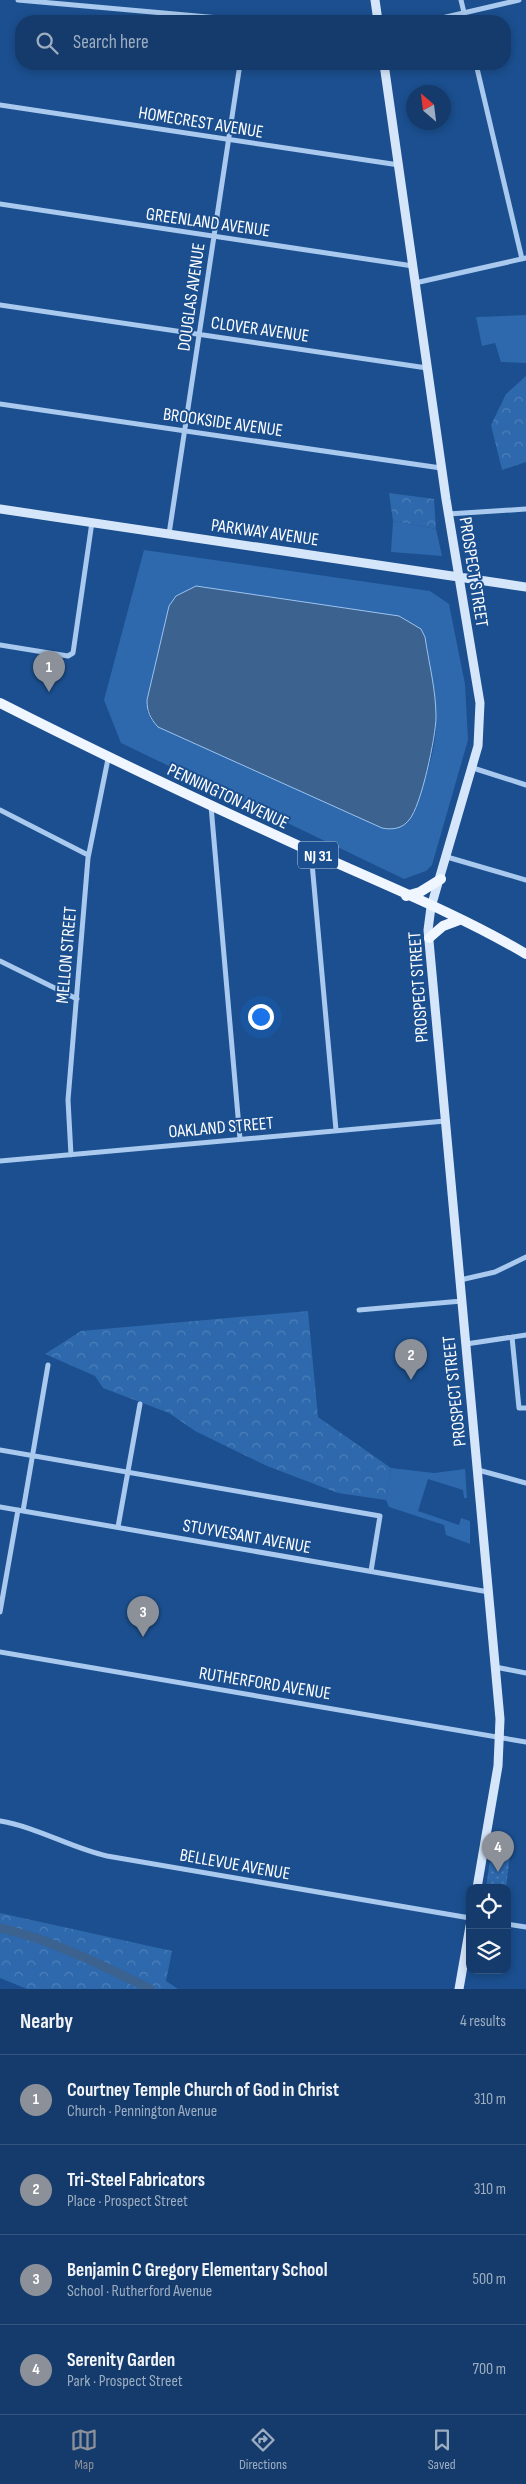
<!DOCTYPE html>
<meta charset="utf-8">
<style>
body{margin:0;font-family:"Sofia Sans Condensed",sans-serif;background:#214673;color:#f1f3f6}
.controls{position:absolute;right:15px;bottom:15px;display:grid;overflow:hidden;border-radius:10px;box-shadow:0 2px 8px #0003}
.controls button{width:45px;height:45px;display:grid;place-items:center;padding:0;border:0;border-bottom:1px solid #33557e;background:#143b6b;color:#f1f3f6;font:25px sans-serif}
.compass{position:absolute;left:406px;top:85px;width:45px;height:45px;border-radius:50%;background:#143b6b;box-shadow:0 2px 8px #0003;rotate:332deg}
.you{position:absolute;left:260px;top:1016px;width:18px;height:18px;margin:-12px;border:4px solid #fff;border-radius:50%;background:#1a73e8;box-shadow:0 0 0 8px #1a73e833}
.badge{display:grid;place-items:center;width:32px;height:32px;border-radius:50%;background:#8c9099;color:#fff;font-size:16px;font-weight:700}
.pin{position:absolute;translate:-50% -41px;filter:drop-shadow(0 1px 2px #0008)}
.pin::after{content:'';position:absolute;top:26px;width:18px;height:15px;background:inherit;clip-path:polygon(0 0,100% 0,50% 100%)}
.list{margin:0;padding:0;list-style:none}
h2{display:flex;justify-content:space-between;align-items:center;height:65px;margin:0;padding:0 20px;font-size:21px}
h2 small{font-size:16px;font-weight:400;color:#9dadc1}
.list li{display:grid;grid-template-columns:32px 1fr auto;gap:15px;align-items:center;box-sizing:border-box;height:90px;padding:0 20px;border-top:1px solid #33557e}
.list b{display:block;font-size:19px;white-space:nowrap}
.list p{margin:0;font-size:16px;white-space:nowrap;color:#9dadc1}
.list em{font-size:16px;font-style:normal;color:#9dadc1}
.icon{flex:none;width:28px;height:28px;fill:none;stroke:currentColor;stroke-width:2;stroke-linecap:round;stroke-linejoin:round}
.map{position:relative;flex:none;width:526px;height:1989px;overflow:hidden}
.search{position:absolute;background:#143b6b;box-shadow:0 2px 8px #0003;left:15px;right:15px;top:15px;height:55px;display:flex;align-items:center;gap:12px;box-sizing:border-box;padding:0 18px;border-radius:20px;color:#9dadc1;font-size:19px}
.sheet{height:425px;background:#143b6b}
nav{display:flex;justify-content:space-around;align-items:center;box-sizing:border-box;height:70px;border-top:1px solid #33557e;background:#143b6b;font-size:14px;color:#9dadc1}
nav a{display:grid;justify-items:center;gap:2px}
nav .on{color:#8c9099}
.map>svg:first-child{display:block}
.grass{fill:#2e69ad;fill-rule:evenodd}
.forest{fill:url(#forest-crowns)}
.garden{fill:url(#garden-dots)}
.water{fill:#3c6290;stroke:#9cc4f0}
.lines{fill:none;stroke-linecap:round;stroke-linejoin:round}
.canal{stroke:#3c6290;stroke-width:9}
.street{stroke:#a9c9ee;stroke-width:5}
.secondary{stroke:#d6e6fa;stroke-width:9}
.primary{stroke:#f0f6ff;stroke-width:10}
.labels{text-anchor:middle;stroke-width:4;stroke-linejoin:round;paint-order:stroke}
.shield{fill:#1b4f8f;stroke:#bbcadd;stroke-width:1}
.shield-label{font-size:16px;font-weight:bold;fill:#fff}
.street-label{font-size:18px;fill:#fff;stroke:#1b4f8f}
</style>
<div class="map">
<svg width="526" height="1989" viewBox="0 0 526 1989">
<defs>
<pattern id="forest-crowns" width="20" height="18" patternUnits="userSpaceOnUse" patternTransform="scale(1.25)"><rect width="20" height="18" fill="#2e69ad"/><path d="M2 6a3 3 0 1 1 6 0M12 15a3 3 0 1 1 6 0" fill="none" stroke="#4d80b9"/></pattern>
<pattern id="garden-dots" width="8" height="8" patternUnits="userSpaceOnUse" patternTransform="scale(1.25)"><rect width="8" height="8" fill="#2e69ad"/><path d="M2 2h.1M6 6h.1" fill="none" stroke="#4d80b9" stroke-width="1.8" stroke-linecap="round"/></pattern>
</defs>
<rect width="100%" height="100%" fill="#1b4f8f"/>
<path class="grass" d="M526 315V363L501 362 495 343 482 346 476 317Z
M393 521 436 529 442 556 391 552Z
M144 550 430 591 449 604 465 684 468 740 432 865 426 871 404 879 121 743 104 700ZM196 586 425 637C431 670 439 704 435 738 432 763 421 789 414 813L151 720 147 711V700L169 607 176 596Z
M391 1468 434 1473 465 1469 467 1498H464L463 1490 428 1479 418 1511 459 1525 461 1518 470 1521V1544L446 1535 444 1525 389 1507 386 1500Z"/>
<path class="forest" d="M526 376V462L502 470 491 425 506 394Z
M389 493 434 499 436 529 393 521Z
M308 1311 318 1417 391 1468 386 1500 338 1493 267 1466 195 1431 169 1413 103 1388 95 1376 45 1354 81 1331Z
M0 1913 172 1951 166 1981 178 1989H27L0 1978Z"/>
<path class="garden" d="M491 1853 510 1855 506 1888H486Z"/>
<path class="water" d="M196 586 399 616 421 629 425 637C429 664 436 690 436 717 436 736 421 807 409 820 402 829 392 830 382 828L158 727C150 718 147 712 147 700L169 606 176 596Z"/>
<g class="lines">
<path class="canal" d="M0 1928C52 1940 102 1965 150 1989"/>
<path class="street" d="M18 0 253 21
M461 0 466 21
M429 21 519 0
M476 64 522 259
M0 105 399 165
M0 204 413 266
M415 283 526 258
M0 305 427 368
M0 404 441 468
M448 514 526 509
M169 534 240 64
M0 645 68 656 73 653 92 522
M473 768 526 785
M211 806 240 1139
M0 810 88 855
M311 852 336 1130
M447 857 526 880
M0 961 77 999
M71 1155 68 1100 88 858 108 759
M0 1161 445 1121
M460 1280 495 1272 526 1257
M359 1310 462 1301
M512 1337 519 1408H526
M466 1344 526 1335
M0 1450 380 1516 371 1571
M478 1470 526 1483
M0 1507 489 1592
M23 1511 48 1365
M118 1527 140 1404
M0 1612 18 1510
M0 1652 526 1742
M495 1667 526 1673
M0 1821C37 1827 71 1848 107 1856L470 1918
M507 1924 526 1927"/>
<path class="secondary" d="M375 0 378 21
M384 64 446 499 480 703 478 746 431 907 428 930 500 1719 498 1766 477 1888
M0 509 526 587
M459 1989 470 1926"/>
<path class="primary" d="M0 703C106 757 213 807 321 856 388 886 464 917 526 954
M406 896 420 892 441 879
M429 938 443 926 459 920"/>
</g>
<g class="labels">
<rect class="shield" x="298" y="841.5" width="40" height="27" rx="4"/>
<g class="shield-label">
<text x="318" y="861">NJ 31</text>
</g>
<g class="street-label">
<text transform="translate(201 122) rotate(9)" y="6">HOMECREST AVENUE</text>
<text transform="translate(208 222) rotate(8)" y="6">GREENLAND AVENUE</text>
<text transform="translate(191 297) rotate(-82)" y="6">DOUGLAS AVENUE</text>
<text transform="translate(260 329) rotate(8)" y="6">CLOVER AVENUE</text>
<text transform="translate(223 422) rotate(8)" y="6">BROOKSIDE AVENUE</text>
<text transform="translate(265 532) rotate(8)" y="6">PARKWAY AVENUE</text>
<text transform="translate(474 572) rotate(81)" y="6">PROSPECT STREET</text>
<text transform="translate(228 796) rotate(25)" y="6">PENNINGTON AVENUE</text>
<text transform="translate(66 955) rotate(-85)" y="6">MELLON STREET</text>
<text transform="translate(418 987) rotate(-94)" y="6">PROSPECT STREET</text>
<text transform="translate(221 1127) rotate(-5)" y="6">OAKLAND STREET</text>
<text transform="translate(454 1391) rotate(-96)" y="6">PROSPECT STREET</text>
<text transform="translate(247 1536) rotate(10)" y="6">STUYVESANT AVENUE</text>
<text transform="translate(265 1683) rotate(9)" y="6">RUTHERFORD AVENUE</text>
<text transform="translate(235 1864) rotate(10)" y="6">BELLEVUE AVENUE</text>
</g>
</g>
</svg>
<div class="controls">
<button><svg class="icon" aria-label="locate" viewBox="0 0 24 24"><circle cx="12" cy="12" r="6"/><path d="M12 2v4M12 18v4M2 12h4M18 12h4"/></svg></button>
<button><svg class="icon" aria-label="layers" viewBox="0 0 24 24"><path d="M12 4l9 5-9 5-9-5zM3 14l9 5 9-5"/></svg></button>
</div>
<svg class="compass" viewBox="-18 -18 36 36"><path d="M0-13l5 13h-10z" fill="#e53935"/><path d="M0 13l5-13h-10z" fill="#9dadc1"/></svg>
<div class="you"></div>
<div class="pin badge" style="left:49px;top:692px">1</div>
<div class="pin badge" style="left:411px;top:1380px">2</div>
<div class="pin badge" style="left:143px;top:1637px">3</div>
<div class="pin badge" style="left:498px;top:1872px">4</div>
<div class="search"><svg class="icon" aria-label="search" viewBox="0 0 24 24"><circle cx="10" cy="10" r="6"/><path d="M15 15l6 6"/></svg>Search here</div>
</div>
<section class="sheet">
<h2>Nearby<small>4 results</small></h2>
<ul class="list">
<li><span class="badge">1</span><div><b>Courtney Temple Church of God in Christ</b><p>Church · Pennington Avenue</p></div><em>310 m</em></li>
<li><span class="badge">2</span><div><b>Tri-Steel Fabricators</b><p>Place · Prospect Street</p></div><em>310 m</em></li>
<li><span class="badge">3</span><div><b>Benjamin C Gregory Elementary School</b><p>School · Rutherford Avenue</p></div><em>500 m</em></li>
<li><span class="badge">4</span><div><b>Serenity Garden</b><p>Park · Prospect Street</p></div><em>700 m</em></li>
</ul>
</section>
<nav>
<a class="on"><svg class="icon" aria-label="map" viewBox="0 0 24 24"><path d="M3 6l6-2 6 2 6-2v14l-6 2-6-2-6 2zM9 4v14M15 6v14"/></svg>Map</a>
<a><svg class="icon" aria-label="directions" viewBox="0 0 24 24"><path d="M12 3l9 9-9 9-9-9zM9 14v-3h6M13 9l2 2-2 2"/></svg>Directions</a>
<a><svg class="icon" aria-label="saved" viewBox="0 0 24 24"><path d="M7 4h10v16l-5-4-5 4z"/></svg>Saved</a>
</nav>
